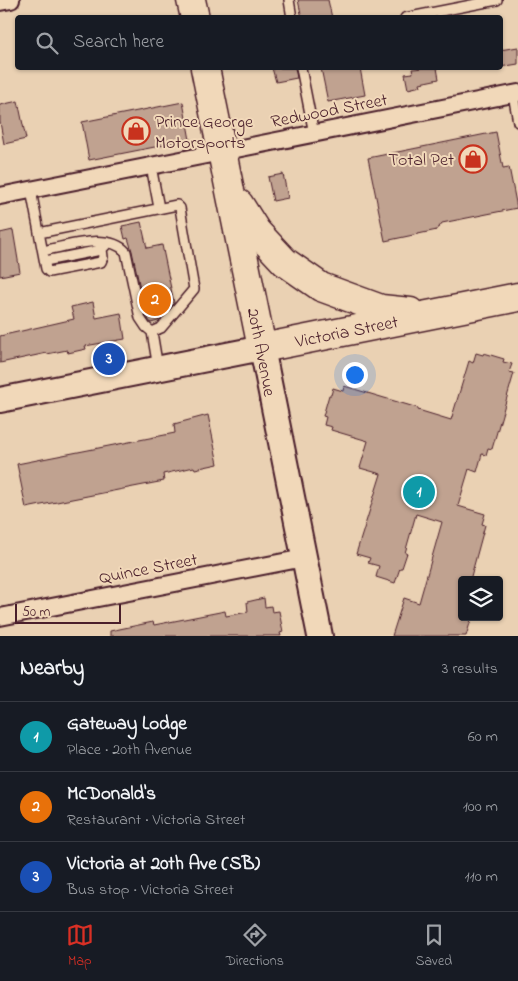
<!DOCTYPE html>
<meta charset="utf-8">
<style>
body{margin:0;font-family:"Indie Flower",sans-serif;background:#20242c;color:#f1f3f6}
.controls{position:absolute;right:15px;bottom:15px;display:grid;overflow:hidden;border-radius:5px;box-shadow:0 1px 4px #0004}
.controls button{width:45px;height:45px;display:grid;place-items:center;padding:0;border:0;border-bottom:1px solid #363941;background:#171b24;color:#f1f3f6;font:25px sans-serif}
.scale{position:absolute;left:15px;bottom:12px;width:106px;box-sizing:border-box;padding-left:5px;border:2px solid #4a1f2b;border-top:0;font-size:14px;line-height:18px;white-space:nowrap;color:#4a1f2b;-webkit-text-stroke:4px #f1d8b9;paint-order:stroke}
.you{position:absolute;left:354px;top:374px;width:18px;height:18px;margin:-12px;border:4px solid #fff;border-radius:50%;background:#1a73e8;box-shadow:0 0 0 8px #1a73e833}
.badge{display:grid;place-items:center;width:32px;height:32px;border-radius:50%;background:#d93025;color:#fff;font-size:16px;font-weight:700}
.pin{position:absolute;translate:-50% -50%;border:2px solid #fff;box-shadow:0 1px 5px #0006}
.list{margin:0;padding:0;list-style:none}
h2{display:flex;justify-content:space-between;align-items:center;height:65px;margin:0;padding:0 20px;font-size:21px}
h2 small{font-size:16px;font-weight:400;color:#9ea1a6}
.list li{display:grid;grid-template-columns:32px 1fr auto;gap:15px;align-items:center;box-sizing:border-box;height:70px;padding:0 20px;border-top:1px solid #363941}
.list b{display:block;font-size:19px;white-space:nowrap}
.list p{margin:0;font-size:16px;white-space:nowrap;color:#9ea1a6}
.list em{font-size:16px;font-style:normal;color:#9ea1a6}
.icon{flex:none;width:28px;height:28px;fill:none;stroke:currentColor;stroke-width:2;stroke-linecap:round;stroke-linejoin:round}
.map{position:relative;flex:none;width:518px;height:636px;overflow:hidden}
.search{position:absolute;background:#171b24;box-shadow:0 1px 4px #0004;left:15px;right:15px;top:15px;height:55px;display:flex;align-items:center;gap:12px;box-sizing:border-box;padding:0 18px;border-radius:5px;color:#9ea1a6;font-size:19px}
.sheet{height:275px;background:#171b24}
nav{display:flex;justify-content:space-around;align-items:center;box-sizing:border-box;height:70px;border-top:1px solid #363941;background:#171b24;font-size:14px;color:#9ea1a6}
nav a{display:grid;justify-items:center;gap:2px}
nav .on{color:#d93025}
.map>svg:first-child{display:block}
.building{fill:#c0a290;stroke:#4a1f2b}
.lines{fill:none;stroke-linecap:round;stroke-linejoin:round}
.lane-casing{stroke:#4a1f2b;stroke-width:12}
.street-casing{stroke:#4a1f2b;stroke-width:20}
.secondary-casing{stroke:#4a1f2b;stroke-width:28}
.highway-casing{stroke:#4a1f2b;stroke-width:31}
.lane{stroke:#f1d8b9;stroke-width:9}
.street{stroke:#f1d8b9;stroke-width:16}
.secondary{stroke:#f1d8b9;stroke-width:24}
.highway{stroke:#f1d8b9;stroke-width:28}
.labels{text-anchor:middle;stroke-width:4;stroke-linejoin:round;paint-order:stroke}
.street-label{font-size:18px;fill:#4a1f2b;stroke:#f1d8b9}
.poi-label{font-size:18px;fill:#4a1f2b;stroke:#f1d8b9;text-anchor:start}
</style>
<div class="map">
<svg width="518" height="636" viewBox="0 0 518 636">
<rect width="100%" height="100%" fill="#ead1b3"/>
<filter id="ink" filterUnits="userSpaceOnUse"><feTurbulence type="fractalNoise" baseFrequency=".02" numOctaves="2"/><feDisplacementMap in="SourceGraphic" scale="10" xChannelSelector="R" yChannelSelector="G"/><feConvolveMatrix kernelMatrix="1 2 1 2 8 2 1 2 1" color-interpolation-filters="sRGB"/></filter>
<g filter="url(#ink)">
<path class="building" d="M298 0H328L332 18H302Z
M518 47V64L500 67V50Z
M272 68H295L297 78 276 82Z
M321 68H360L365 95 328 102Z
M423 68H437L439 79 420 83 421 86 408 89 405 74 413 73 412 69Z
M18 101 26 139 4 144 0 122V105Z
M183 102 190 140 89 160 82 122Z
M496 132 503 168 509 167 517 208 442 223 437 230 385 241 368 158Z
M283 174 288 198 273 201 268 177Z
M141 222 147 248 162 245 174 303 158 321 151 323 146 316 132 251 128 238 125 239 122 226Z
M13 230 20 272 0 276V233Z
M93 302 96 318 121 313 125 339 85 346 86 349 68 353 67 350 47 354V353L0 363V336L74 319 71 307Z
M476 353 483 355 484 353 504 359 503 362 512 364 509 372 514 373 492 449 488 448 486 455 482 454 477 472 469 469 458 506 485 514 482 524 485 525 470 580H462V618L471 620 466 636H392L404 598 419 603 442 522 416 514 405 553H407L402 568H400L395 583 376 577 379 566 368 563 370 558 356 554 381 474 360 468 368 441 331 430 332 427 324 425 326 417 323 416 329 395H331L333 388 343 391 344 386 418 408V410L451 420 469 361 473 363Z
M208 415 218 464 195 469 194 467 163 474 164 481 26 508 17 464 175 433 174 424Z
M264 598 265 607 271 606 272 612 279 611 283 632 280 633 281 636H110V631L153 622 154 625 225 611 226 616 248 612 247 602Z"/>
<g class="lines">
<g class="lane-casing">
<path id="lane" d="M289 0 292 18
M405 18 497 0
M301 68 314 134
M513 94 518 122
M151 166 159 208
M31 190 46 269 49 272 101 262 103 257 102 249
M39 233 177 205 180 208 194 289 161 328 152 332
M43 251C66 246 109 232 126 252L140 318 146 327 152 332 158 368
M45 261 96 251 102 249 106 245"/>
</g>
<g class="street-casing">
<path id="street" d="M0 2 11 0
M0 196 518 93
M0 617 304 558"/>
</g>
<g class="secondary-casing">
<path id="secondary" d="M0 400 262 348 320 636"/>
</g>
<g class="highway-casing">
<g id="highway">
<path d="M191 0 195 18"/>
<path id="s1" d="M205 68 262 348 518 297"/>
<path d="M239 204 256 231 285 262 321 287 381 309 410 312"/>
</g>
</g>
<use href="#lane" class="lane"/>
<use href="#street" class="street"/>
<use href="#secondary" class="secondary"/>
<use href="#highway" class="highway"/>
</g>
</g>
<defs>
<g id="shop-ring" transform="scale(1.4375)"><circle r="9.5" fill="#f1d8b9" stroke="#c8321e" stroke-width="1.5"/><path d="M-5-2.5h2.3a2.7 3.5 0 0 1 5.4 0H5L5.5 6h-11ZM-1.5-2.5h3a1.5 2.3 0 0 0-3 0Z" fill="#c8321e"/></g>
</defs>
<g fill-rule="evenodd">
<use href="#shop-ring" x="136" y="131"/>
<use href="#shop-ring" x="473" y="159"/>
</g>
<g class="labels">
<g class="street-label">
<text transform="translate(329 110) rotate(-11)" y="6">Redwood Street</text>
<text dy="6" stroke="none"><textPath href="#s1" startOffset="372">Victoria Street</textPath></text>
<text transform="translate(262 352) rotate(79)" y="6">20th Avenue</text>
<text transform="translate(148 568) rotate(-11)" y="6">Quince Street</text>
</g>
<g class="poi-label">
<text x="155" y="127">Prince George<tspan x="155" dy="21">Motorsports</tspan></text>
<text x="454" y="165" text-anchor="end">Total Pet</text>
</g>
</g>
</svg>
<div class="controls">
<button><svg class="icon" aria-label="layers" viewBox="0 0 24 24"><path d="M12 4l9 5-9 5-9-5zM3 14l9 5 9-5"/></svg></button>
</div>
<div class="scale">50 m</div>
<div class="you"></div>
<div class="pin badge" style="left:419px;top:492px;background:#0f9aa8">1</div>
<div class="pin badge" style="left:155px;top:300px;background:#e8710a">2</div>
<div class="pin badge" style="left:109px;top:359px;background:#1a4fb4">3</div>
<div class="search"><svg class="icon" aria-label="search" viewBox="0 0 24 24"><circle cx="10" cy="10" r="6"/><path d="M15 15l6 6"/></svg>Search here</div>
</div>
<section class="sheet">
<h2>Nearby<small>3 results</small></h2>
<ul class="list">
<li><span class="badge" style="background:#0f9aa8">1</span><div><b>Gateway Lodge</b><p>Place · 20th Avenue</p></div><em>60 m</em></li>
<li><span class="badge" style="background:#e8710a">2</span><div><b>McDonald's</b><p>Restaurant · Victoria Street</p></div><em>100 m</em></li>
<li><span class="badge" style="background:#1a4fb4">3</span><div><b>Victoria at 20th Ave (SB)</b><p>Bus stop · Victoria Street</p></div><em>110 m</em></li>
</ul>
</section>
<nav>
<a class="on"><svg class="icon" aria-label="map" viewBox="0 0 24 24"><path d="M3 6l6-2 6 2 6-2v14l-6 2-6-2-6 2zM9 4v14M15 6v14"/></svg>Map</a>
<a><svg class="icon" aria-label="directions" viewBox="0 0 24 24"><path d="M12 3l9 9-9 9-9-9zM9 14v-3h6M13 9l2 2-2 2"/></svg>Directions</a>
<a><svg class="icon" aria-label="saved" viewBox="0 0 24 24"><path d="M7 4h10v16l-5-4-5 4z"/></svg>Saved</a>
</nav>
